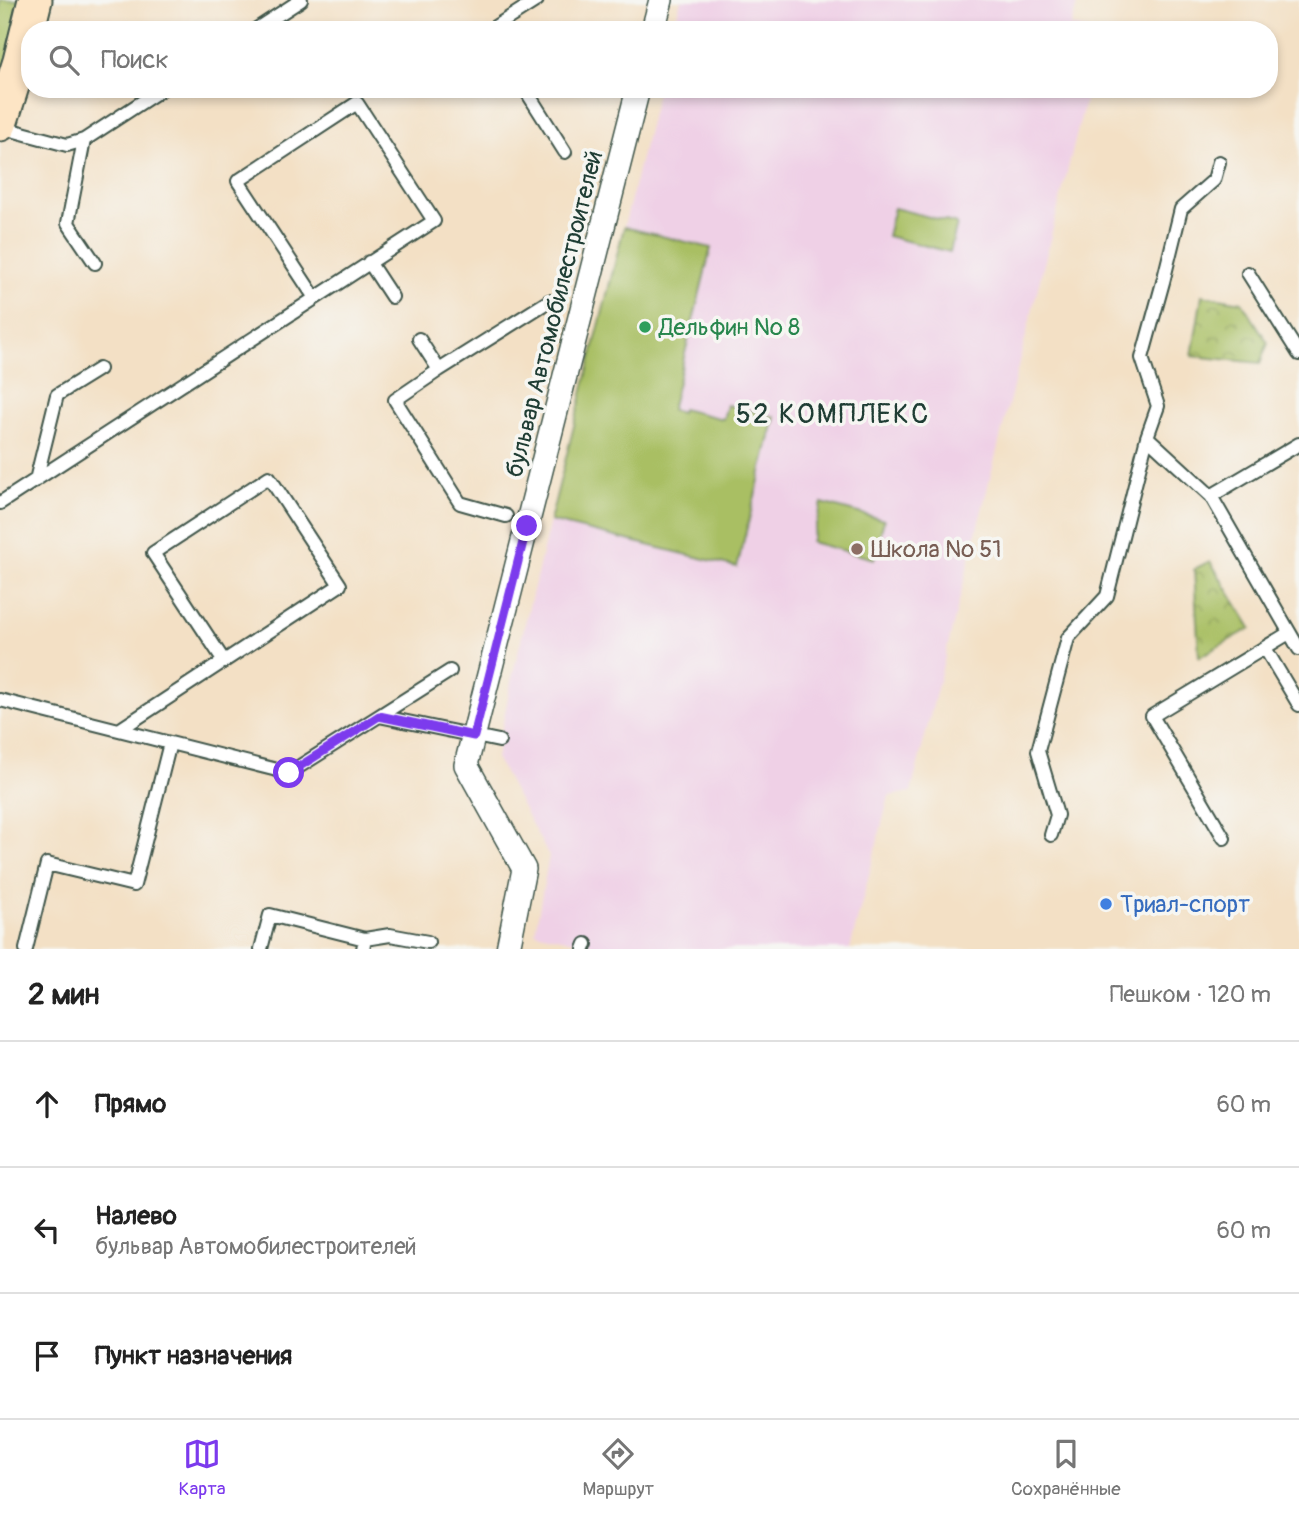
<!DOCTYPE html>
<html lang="ru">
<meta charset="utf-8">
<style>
body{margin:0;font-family:Pangolin,sans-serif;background:#f6f6f6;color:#222}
.stop{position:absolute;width:21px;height:21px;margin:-16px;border:5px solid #7c3aed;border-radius:50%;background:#fff}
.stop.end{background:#7c3aed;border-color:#fff;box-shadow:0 2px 7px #0008}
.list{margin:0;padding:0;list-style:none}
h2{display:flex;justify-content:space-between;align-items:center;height:91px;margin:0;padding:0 28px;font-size:30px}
h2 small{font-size:23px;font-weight:400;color:#767676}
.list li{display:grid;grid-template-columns:46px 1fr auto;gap:21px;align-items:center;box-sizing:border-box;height:126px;padding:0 28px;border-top:2px solid #e0e0e0}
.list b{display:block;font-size:26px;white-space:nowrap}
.list p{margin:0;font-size:23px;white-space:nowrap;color:#767676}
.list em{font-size:23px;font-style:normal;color:#767676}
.icon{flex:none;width:38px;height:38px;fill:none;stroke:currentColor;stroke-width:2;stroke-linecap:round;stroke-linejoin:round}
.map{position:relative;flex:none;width:1299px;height:949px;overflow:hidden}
.search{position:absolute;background:#fff;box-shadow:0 4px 10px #0003;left:21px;right:21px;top:21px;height:77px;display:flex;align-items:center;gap:18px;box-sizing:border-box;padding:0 24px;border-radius:28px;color:#767676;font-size:26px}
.sheet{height:469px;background:#fff}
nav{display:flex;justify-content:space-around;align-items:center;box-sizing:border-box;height:98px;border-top:2px solid #e0e0e0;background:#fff;font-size:19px;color:#767676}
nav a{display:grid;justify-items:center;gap:4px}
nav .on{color:#7c3aed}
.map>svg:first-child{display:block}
.built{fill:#efd0e6}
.grass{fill:#a9bf64;stroke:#647e4c;stroke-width:2}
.park{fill:url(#park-crowns);stroke:#647e4c;stroke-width:2}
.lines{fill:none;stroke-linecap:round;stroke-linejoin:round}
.lane-casing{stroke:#3f554a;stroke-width:16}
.street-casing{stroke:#3f554a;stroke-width:26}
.secondary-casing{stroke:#3f554a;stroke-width:37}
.lane{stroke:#fff;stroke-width:12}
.street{stroke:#fff;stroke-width:23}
.secondary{stroke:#fde5c5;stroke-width:33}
.route{stroke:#7c3aed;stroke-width:9}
.leisure-dot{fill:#2e9e5b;stroke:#f6f6f2;stroke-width:2.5}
.education-dot{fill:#8d6e63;stroke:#f6f6f2;stroke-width:2.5}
.shop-dot{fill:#3f7fe0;stroke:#f6f6f2;stroke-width:2.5}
.labels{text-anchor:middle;stroke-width:7;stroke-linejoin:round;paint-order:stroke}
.street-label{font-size:24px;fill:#1f3d34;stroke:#f6f6f2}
.leisure-label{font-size:24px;fill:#27864d;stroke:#f6f6f2;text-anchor:start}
.education-label{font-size:24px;fill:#785e54;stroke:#f6f6f2;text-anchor:start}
.shop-label{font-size:24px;fill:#366cbe;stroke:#f6f6f2;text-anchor:start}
.quarter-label{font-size:28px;letter-spacing:2px;fill:#1f3d34;stroke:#f6f6f2}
</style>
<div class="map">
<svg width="1299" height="949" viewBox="0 0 1299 949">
<defs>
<pattern id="park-crowns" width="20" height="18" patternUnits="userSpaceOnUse" patternTransform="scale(1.75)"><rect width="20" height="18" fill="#a9bf64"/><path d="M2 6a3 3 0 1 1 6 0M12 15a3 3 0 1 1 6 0" fill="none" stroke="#899c53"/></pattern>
</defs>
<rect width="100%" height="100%" fill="#f6f6f2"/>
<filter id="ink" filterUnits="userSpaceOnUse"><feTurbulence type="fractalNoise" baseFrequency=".0143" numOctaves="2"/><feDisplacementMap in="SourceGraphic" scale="14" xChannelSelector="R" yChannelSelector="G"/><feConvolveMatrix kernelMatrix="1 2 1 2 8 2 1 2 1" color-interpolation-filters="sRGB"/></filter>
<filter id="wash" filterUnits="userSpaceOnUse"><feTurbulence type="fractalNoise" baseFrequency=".00686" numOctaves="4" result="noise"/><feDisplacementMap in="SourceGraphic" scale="28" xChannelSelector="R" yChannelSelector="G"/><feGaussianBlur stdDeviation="1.57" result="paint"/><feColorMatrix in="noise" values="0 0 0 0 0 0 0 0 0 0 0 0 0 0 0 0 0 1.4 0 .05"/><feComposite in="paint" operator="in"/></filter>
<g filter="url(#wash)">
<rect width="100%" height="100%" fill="#f3e0c5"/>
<path class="built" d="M681 0H1078L1071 26 1090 30H673Z
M658 89H1088L911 792 889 796 850 949H610L535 932 549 856 496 758 512 677 550 521 737 567 775 417 727 405 723 419 682 409 681 413 671 411 711 249 624 227Z"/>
<path class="grass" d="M0 0H23L0 92Z
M894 208 957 224 950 252 887 236Z
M624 227 711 248 671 410 681 413 682 409 723 419 727 405 775 417 737 567 550 521Z
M822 503 884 520 874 559 811 542Z"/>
<path class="park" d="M1202 295 1242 302 1268 343 1260 363 1192 356Z
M1210 561 1251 628 1199 657 1194 569Z"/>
</g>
<g filter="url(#ink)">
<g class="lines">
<g class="lane-casing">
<path id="lane" d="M255 30 301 0
M490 30 537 0
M525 89 565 152
M0 127 67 145 84 140 162 89
M84 140 68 223 95 263
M369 262 392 297
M1248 273 1299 354
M419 339 439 370
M1147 437 1211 496
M1299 444 1211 496 1299 649
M36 480 57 395 99 369
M0 503 434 221 357 103 238 181 315 298
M506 516 460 503 395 400 439 370 549 301
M1265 648 1299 705
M0 700 289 773 450 671
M379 716 499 741
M119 730 340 585 269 477 153 553 224 661
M1051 835 1057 815 1038 751 1068 638 1107 596 1147 437 1158 406 1142 358 1163 282 1181 209 1214 180 1219 162
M1224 838 1152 716 1289 633
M365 939 390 935 428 942
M26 949 47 864 134 885 170 743
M261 949 270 915 365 939 363 949
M584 949 586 944"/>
</g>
<g class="street-casing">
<path id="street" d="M653 30 661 0
M508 949 524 869 466 765 638 89"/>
</g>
<g class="secondary-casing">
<path id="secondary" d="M0 124 20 61 35 0"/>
</g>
<use href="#lane" class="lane"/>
<use href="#street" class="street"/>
<use href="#secondary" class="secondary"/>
</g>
</g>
<g class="lines" filter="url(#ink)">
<path class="route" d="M289 773 379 716 474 736 527 526"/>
</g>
<circle class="leisure-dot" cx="645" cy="327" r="7"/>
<circle class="education-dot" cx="857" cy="549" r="7"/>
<circle class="shop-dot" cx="1106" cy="904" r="7"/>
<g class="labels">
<g class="street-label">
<text transform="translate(554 314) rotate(-76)" y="8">бульвар Автомобилестроителей</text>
</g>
<g class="leisure-label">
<text x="659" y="335">Дельфин № 8</text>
</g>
<g class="education-label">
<text x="871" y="557">Школа № 51</text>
</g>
<g class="shop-label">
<text x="1120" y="912">Триал-спорт</text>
</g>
<g class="quarter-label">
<text x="833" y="423">52 КОМПЛЕКС</text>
</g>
</g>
</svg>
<div class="stop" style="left:289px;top:773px"></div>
<div class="stop end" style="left:527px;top:526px"></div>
<div class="search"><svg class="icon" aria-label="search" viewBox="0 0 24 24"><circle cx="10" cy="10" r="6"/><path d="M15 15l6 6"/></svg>Поиск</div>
</div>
<section class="sheet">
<h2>2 мин<small>Пешком · 120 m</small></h2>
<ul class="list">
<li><svg class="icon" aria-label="ahead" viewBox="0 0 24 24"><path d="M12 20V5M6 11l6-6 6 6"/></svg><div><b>Прямо</b></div><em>60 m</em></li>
<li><svg class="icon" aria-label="left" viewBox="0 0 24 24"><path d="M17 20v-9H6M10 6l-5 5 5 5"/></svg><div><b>Налево</b><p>бульвар Автомобилестроителей</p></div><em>60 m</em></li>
<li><svg class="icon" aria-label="arrive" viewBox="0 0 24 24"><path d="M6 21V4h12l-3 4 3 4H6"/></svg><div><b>Пункт назначения</b></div></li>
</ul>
</section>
<nav>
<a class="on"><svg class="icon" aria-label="map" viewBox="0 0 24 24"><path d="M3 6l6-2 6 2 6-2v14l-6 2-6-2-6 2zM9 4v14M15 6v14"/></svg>Карта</a>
<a><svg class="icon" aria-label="directions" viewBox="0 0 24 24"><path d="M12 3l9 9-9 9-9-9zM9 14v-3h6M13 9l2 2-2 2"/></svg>Маршрут</a>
<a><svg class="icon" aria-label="saved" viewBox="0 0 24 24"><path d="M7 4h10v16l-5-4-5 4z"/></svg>Сохранённые</a>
</nav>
